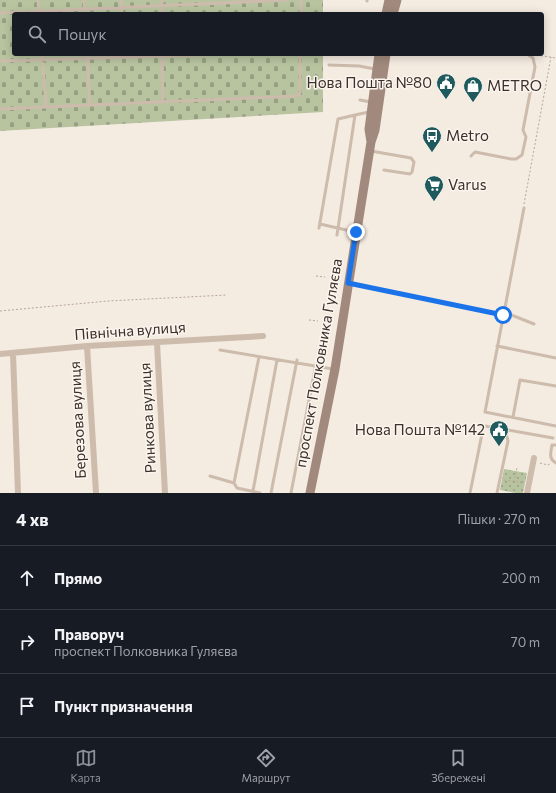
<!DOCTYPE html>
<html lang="uk">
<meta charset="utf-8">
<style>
body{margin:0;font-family:Commissioner,sans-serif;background:#20242c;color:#f1f3f6}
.stop{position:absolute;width:12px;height:12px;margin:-9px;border:3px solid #1a73e8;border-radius:50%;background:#fff}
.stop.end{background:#1a73e8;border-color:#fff;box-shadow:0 1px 4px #0008}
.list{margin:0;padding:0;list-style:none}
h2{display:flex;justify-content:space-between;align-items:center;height:52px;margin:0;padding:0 16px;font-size:17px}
h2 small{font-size:13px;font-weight:400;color:#9ea1a6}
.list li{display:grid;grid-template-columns:26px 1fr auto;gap:12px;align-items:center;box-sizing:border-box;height:64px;padding:0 16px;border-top:1px solid #363941}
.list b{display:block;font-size:15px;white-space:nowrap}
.list p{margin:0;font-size:13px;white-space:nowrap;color:#9ea1a6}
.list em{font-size:13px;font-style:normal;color:#9ea1a6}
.icon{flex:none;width:22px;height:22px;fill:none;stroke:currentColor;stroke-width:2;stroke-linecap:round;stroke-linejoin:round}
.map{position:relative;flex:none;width:556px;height:493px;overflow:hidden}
.search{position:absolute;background:#171b24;box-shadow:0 2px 10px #0003;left:12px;right:12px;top:12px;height:44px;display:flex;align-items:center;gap:10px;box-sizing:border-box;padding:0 14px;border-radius:4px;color:#9ea1a6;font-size:15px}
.sheet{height:244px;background:#171b24}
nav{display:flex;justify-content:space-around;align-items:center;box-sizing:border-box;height:56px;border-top:1px solid #363941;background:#171b24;font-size:11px;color:#9ea1a6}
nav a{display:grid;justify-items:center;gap:2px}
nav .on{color:#8c9099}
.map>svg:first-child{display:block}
.grass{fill:url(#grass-dots)}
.cemetery{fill:url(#cemetery-stones)}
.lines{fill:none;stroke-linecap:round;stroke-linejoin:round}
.path{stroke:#b9a596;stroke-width:1;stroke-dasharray:2 2;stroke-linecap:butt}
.lane{stroke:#cdbbac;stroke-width:3}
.street{stroke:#cdbbac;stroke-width:6}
.secondary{stroke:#a18a7d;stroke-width:9}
.route{stroke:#1a73e8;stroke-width:5}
.labels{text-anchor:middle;stroke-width:3;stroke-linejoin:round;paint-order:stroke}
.poi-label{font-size:15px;fill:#3b302b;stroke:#fbf5ee;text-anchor:start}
.street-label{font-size:15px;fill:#3b302b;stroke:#fbf5ee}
</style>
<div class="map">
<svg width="556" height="493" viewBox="0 0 556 493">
<defs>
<pattern id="grass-dots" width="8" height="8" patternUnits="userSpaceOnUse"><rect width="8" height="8" fill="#b8c4a0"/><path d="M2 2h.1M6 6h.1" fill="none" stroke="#97a083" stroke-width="1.8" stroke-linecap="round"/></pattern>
<pattern id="cemetery-stones" width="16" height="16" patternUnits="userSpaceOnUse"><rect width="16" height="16" fill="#b8c4a0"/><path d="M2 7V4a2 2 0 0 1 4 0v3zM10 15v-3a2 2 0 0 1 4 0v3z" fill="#97a083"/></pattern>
</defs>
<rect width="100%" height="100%" fill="#f4ebe1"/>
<path class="grass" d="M504 469 527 473 523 493H515L500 490Z"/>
<path class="cemetery" d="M0 0H323V14H14V54H323V112L0 131Z"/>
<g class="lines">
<path class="path" d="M537 55 556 58
M524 204 551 57
M316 276 325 277
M0 311 108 301 227 295
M309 320 318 321
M540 463 548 465 550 464
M504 480 523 483
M514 482 517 468"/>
<path class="lane" d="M38 0 39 14
M84 0 85 14
M121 0 122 14
M162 0V14
M367 1V0
M0 13 288 0
M301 14V0
M42 54 46 107
M87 54 90 105
M162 56 163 102
M0 61 233 54
M329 65 359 66 375 69
M360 100 371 102
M0 109 297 96 299 95 300 92V54
M371 151 411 158 414 162 412 172 410 174 384 170
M471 156 475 152 511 159H516L522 155 526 137 523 130 535 67 533 58 527 54
M524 208 485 412 556 426
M320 224 355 232
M319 228 338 119 355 115
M337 235 355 115 369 112
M350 284 503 315
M504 312 534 324
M497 346 556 358
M220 350 333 369
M513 417 520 380 556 386
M556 445H552C551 452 548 459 556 463
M210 476 234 483 237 488 260 493
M234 483 259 357
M253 491 277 360
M271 493 297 360
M291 493 316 364
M470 493 483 429 485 426 553 438
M497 493 508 441 506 433 507 429"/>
<path class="street" d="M157 343 165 493
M87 346 96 493
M13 353 18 493
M0 354 87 346 263 336
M527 493 534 458"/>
<path class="secondary" d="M386 14 389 0
M393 14 397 0
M371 142 369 129 379 54
M310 493 335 369 371 142 375 130 386 54"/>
</g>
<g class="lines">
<path class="route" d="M356 232 348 283 503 315"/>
</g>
<defs>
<g id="civic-pin" transform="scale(1)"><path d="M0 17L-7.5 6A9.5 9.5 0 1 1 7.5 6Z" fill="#1f5a5e" stroke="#fbf5ee"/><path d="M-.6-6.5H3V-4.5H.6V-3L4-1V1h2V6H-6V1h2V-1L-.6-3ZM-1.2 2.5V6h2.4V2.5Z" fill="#fff"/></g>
<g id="shop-pin" transform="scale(1)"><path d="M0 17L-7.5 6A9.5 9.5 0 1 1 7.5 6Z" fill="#1f5a5e" stroke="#fbf5ee"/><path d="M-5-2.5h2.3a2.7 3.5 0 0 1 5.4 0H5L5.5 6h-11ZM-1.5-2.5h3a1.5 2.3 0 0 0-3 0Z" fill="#fff"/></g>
<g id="bus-pin" transform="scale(1)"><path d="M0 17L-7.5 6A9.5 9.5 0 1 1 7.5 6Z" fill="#1f5a5e" stroke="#fbf5ee"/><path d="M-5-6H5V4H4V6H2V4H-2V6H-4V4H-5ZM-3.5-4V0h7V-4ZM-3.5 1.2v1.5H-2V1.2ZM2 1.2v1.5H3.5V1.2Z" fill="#fff"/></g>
<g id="supermarket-pin" transform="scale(1)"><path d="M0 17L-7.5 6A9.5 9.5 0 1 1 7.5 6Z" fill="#1f5a5e" stroke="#fbf5ee"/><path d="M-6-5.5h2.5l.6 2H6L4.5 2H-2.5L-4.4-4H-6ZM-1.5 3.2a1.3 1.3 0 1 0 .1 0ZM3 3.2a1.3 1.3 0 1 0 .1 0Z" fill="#fff"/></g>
</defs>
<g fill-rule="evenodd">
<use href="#civic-pin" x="446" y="83"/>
<use href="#shop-pin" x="473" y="86"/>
<use href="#bus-pin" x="432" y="136"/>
<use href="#supermarket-pin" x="434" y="185"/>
<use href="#civic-pin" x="499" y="430"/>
</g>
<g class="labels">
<g class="poi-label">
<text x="432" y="88" text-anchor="end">Нова Пошта №80</text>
<text x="487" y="91">METRO</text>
<text x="446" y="141">Metro</text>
<text x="448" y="190">Varus</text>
<text x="485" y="435" text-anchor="end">Нова Пошта №142</text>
</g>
<g class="street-label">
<text transform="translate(130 331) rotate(-4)" y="5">Північна вулиця</text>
<text transform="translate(319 363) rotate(-80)" y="5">проспект Полковника Гуляєва</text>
<text transform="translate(148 418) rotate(-93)" y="5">Ринкова вулиця</text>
<text transform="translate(78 420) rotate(-93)" y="5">Березова вулиця</text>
</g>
</g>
</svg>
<div class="stop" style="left:503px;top:315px"></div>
<div class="stop end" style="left:356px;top:232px"></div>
<div class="search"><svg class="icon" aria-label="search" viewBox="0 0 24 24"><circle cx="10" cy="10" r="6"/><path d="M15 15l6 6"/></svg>Пошук</div>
</div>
<section class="sheet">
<h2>4 хв<small>Пішки · 270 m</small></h2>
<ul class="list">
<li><svg class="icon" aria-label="ahead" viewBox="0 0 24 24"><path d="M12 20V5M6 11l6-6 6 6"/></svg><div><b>Прямо</b></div><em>200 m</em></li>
<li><svg class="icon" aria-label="right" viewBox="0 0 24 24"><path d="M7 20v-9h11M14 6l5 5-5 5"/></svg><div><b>Праворуч</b><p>проспект Полковника Гуляєва</p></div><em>70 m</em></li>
<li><svg class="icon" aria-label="arrive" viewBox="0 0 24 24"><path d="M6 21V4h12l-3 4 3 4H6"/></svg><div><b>Пункт призначення</b></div></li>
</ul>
</section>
<nav>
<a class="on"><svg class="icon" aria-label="map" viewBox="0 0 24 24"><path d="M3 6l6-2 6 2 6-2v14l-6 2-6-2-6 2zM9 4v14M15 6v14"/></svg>Карта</a>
<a><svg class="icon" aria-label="directions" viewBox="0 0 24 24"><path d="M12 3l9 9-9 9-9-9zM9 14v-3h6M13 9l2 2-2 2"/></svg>Маршрут</a>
<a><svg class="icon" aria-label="saved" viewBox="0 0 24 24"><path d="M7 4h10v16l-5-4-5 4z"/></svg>Збережені</a>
</nav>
